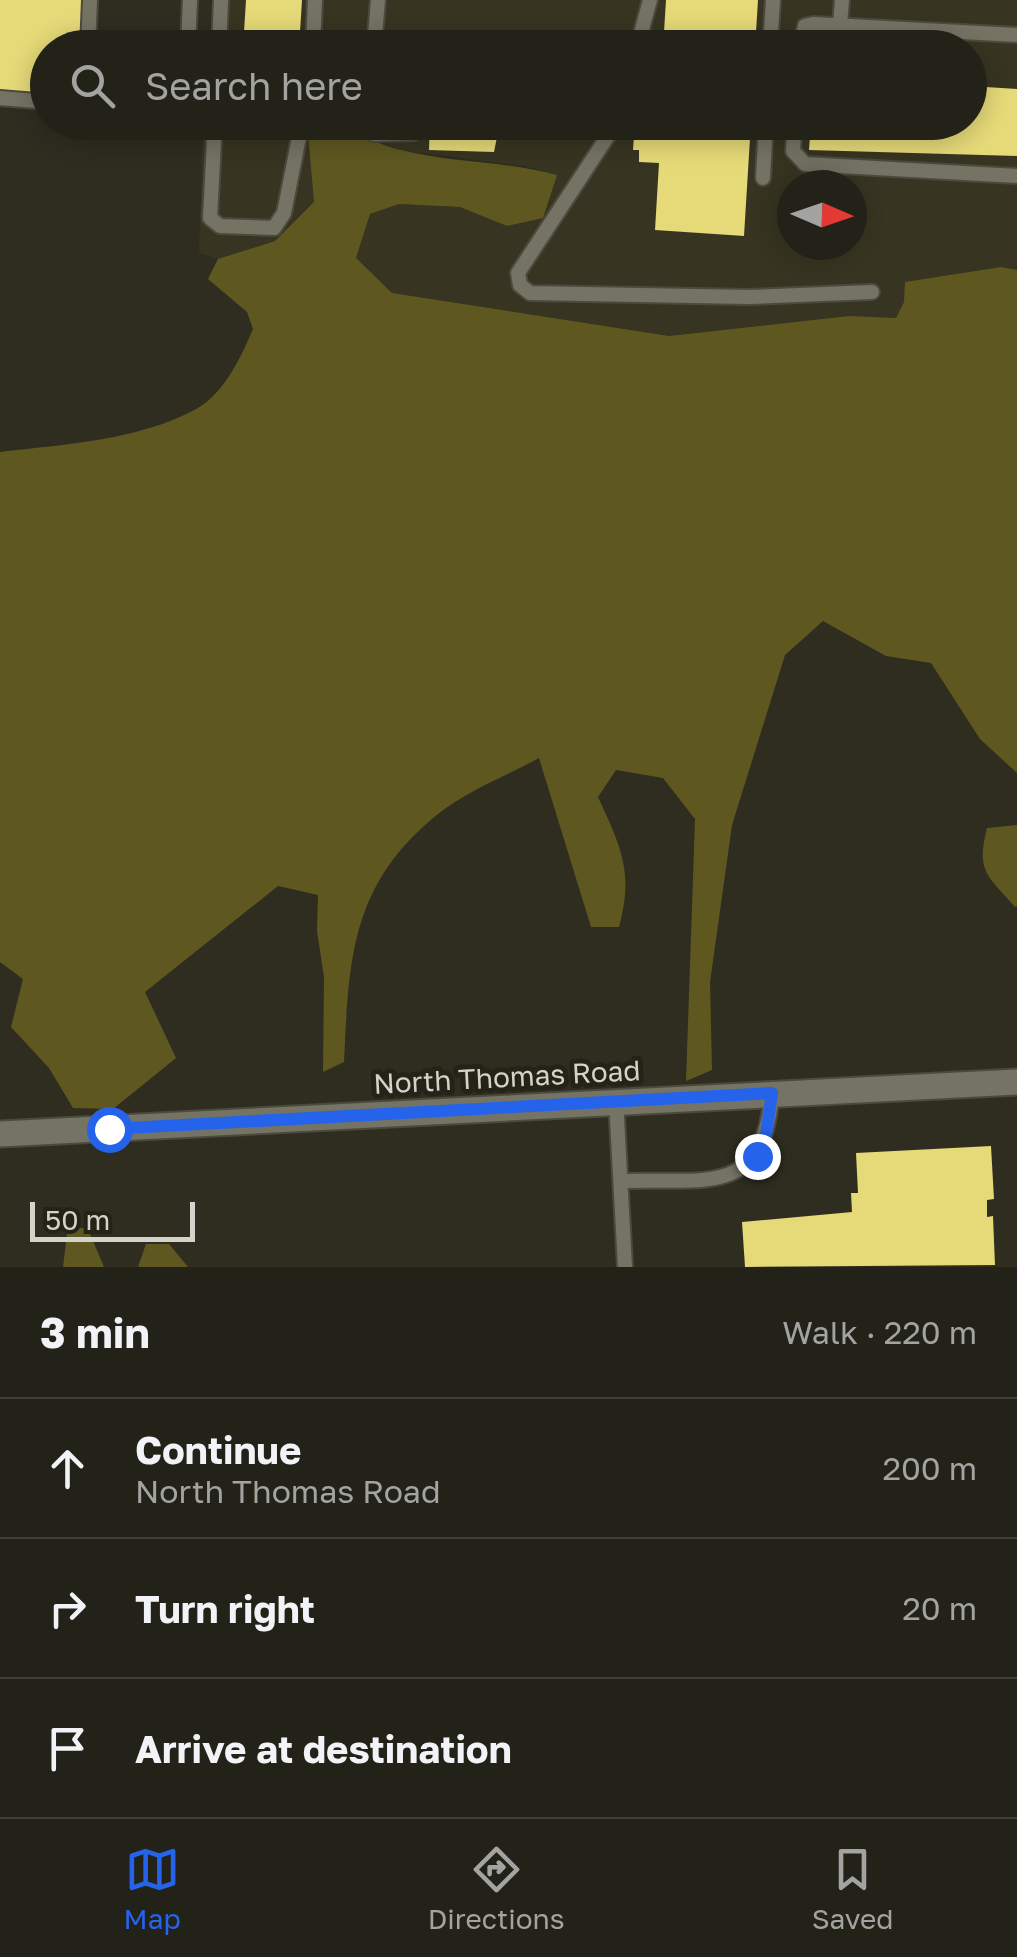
<!DOCTYPE html>
<meta charset="utf-8">
<style>
body{margin:0;font-family:"Golos Text",sans-serif;background:#2f2f25;color:#f1f3f6}
.compass{position:absolute;left:777px;top:170px;width:90px;height:90px;border-radius:50%;background:#232218;box-shadow:0 5px 25px #0003;rotate:92deg}
.scale{position:absolute;left:30px;bottom:25px;width:165px;box-sizing:border-box;padding-left:10px;border:5px solid #d4d3cb;border-top:0;font-size:28px;line-height:35px;white-space:nowrap;color:#d4d3cb;-webkit-text-stroke:8px #252317;paint-order:stroke}
.stop{position:absolute;width:30px;height:30px;margin:-22px;border:8px solid #2563eb;border-radius:50%;background:#fff}
.stop.end{background:#2563eb;border-color:#fff;box-shadow:0 2px 10px #0008}
.list{margin:0;padding:0;list-style:none}
h2{display:flex;justify-content:space-between;align-items:center;height:130px;margin:0;padding:0 40px;font-size:42px}
h2 small{font-size:32px;font-weight:400;color:#a3a4a2}
.list li{display:grid;grid-template-columns:65px 1fr auto;gap:30px;align-items:center;box-sizing:border-box;height:140px;padding:0 40px;border-top:2px solid #403f37}
.list b{display:block;font-size:38px;white-space:nowrap}
.list p{margin:0;font-size:32px;white-space:nowrap;color:#a3a4a2}
.list em{font-size:32px;font-style:normal;color:#a3a4a2}
.icon{flex:none;width:55px;height:55px;fill:none;stroke:currentColor;stroke-width:2;stroke-linecap:round;stroke-linejoin:round}
.map{position:relative;flex:none;width:1017px;height:1267px;overflow:hidden}
.search{position:absolute;background:#232218;box-shadow:0 5px 25px #0003;left:30px;right:30px;top:30px;height:110px;display:flex;align-items:center;gap:25px;box-sizing:border-box;padding:0 35px;border-radius:55px;color:#a3a4a2;font-size:38px}
.sheet{height:550px;background:#232218}
nav{display:flex;justify-content:space-around;align-items:center;box-sizing:border-box;height:140px;border-top:2px solid #403f37;background:#232218;font-size:28px;color:#a3a4a2}
nav a{display:grid;justify-items:center;gap:5px}
nav .on{color:#2563eb}
.map>svg:first-child{display:block}
.built{fill:#373521;fill-rule:evenodd}
.green{fill:#5e5820}
.building{fill:#e5d978}
.lines{fill:none;stroke-linecap:round;stroke-linejoin:round}
.service-casing{stroke:#4c4a3f;stroke-width:18}
.tertiary-casing{stroke:#4c4a3f;stroke-width:29}
.service{stroke:#747364;stroke-width:14}
.tertiary{stroke:#747364;stroke-width:25}
.route{stroke:#2563eb;stroke-width:12}
.labels{text-anchor:middle;stroke-width:10;stroke-linejoin:round;paint-order:stroke}
.street-label{font-size:28px;fill:#d4d3cb;stroke:#252317}
</style>
<div class="map">
<svg width="1017" height="1267" viewBox="0 0 1017 1267">
<rect width="100%" height="100%" fill="#2f2d20"/>
<path class="built" d="M214 0H1017V270L1001 267 906 282 904 302 896 318 849 316 669 336 392 293 356 258 370 214 399 204 460 207 507 226 543 217 556 175 524 166 399 150 344 123 970 122V48H210ZM792 185H852V245H792Z
M203 123H314L308 135 314 202 275 241 218 259 199 253Z"/>
<path class="green" d="M314 123C351 123 366 142 401 150 452 163 506 161 557 175L543 218 507 226 460 207 399 204 370 214 356 258 392 293 669 336 849 316 896 318 904 302 905 282 1001 267 1017 270V773L980 739 931 663 886 656 823 621 785 655 732 825 710 982 712 1070 686 1081 695 819 663 778 616 770 598 797C621 847 634 872 619 927H591L539 758C506 776 467 791 438 814 351 884 349 958 344 1062L323 1072 324 977 317 931 318 895 278 886 145 992 176 1058 113 1109 73 1108 49 1068 11 1027 23 979 0 962V452C65 444 137 441 196 409 224 394 241 357 253 329L247 312 208 279 218 259 275 241 314 202 308 134Z
M1017 825V906L1015 907C987 875 976 872 987 828Z
M68 1226 88 1229 104 1267H63Z
M146 1244H169L188 1267H138Z"/>
<path class="building" d="M0 0H81V48H48V94L0 92Z
M246 0H302L299 48H243Z
M666 0H758L755 48H663Z
M970 86 1017 89V156L809 150 811 122H970Z
M430 122H500L494 152 429 150Z
M635 122H751L744 236 655 230 659 163 639 162V150H633Z
M991 1146 994 1199 987 1200V1217L993 1216 995 1265 745 1267 742 1222 852 1212 851 1193H858L856 1153Z"/>
<g class="lines">
<g class="service-casing">
<path id="service" d="M840 25 842 0
M88 48 90 0
M188 48 190 0
M219 48 221 0
M313 48 315 0
M374 48 378 0
M637 48 650 0
M770 48 773 0
M800 48 805 26 813 24 1017 35
M0 98 48 102
M215 122 210 218 220 226 274 228 284 213 302 122
M369 122 375 134 414 133 416 122
M617 122 518 273 520 285 530 293 749 297 872 292
M795 122 793 151 805 164 1017 176
M763 178 766 122
M616 1100 625 1267
M621 1181C706 1178 763 1199 772 1093"/>
</g>
<g class="tertiary-casing">
<path id="tertiary" d="M0 1134 1017 1082"/>
</g>
<use href="#service" class="service"/>
<use href="#tertiary" class="tertiary"/>
</g>
<g class="lines">
<path class="route" d="M109 1129 772 1093 765 1142 757 1156"/>
</g>
<g class="labels">
<g class="street-label">
<text transform="translate(507 1077) rotate(-3)" y="10">North Thomas Road</text>
</g>
</g>
</svg>
<svg class="compass" viewBox="-18 -18 36 36"><path d="M0-13l5 13h-10z" fill="#e53935"/><path d="M0 13l5-13h-10z" fill="#a3a4a2"/></svg>
<div class="scale">50 m</div>
<div class="stop" style="left:109px;top:1129px"></div>
<div class="stop end" style="left:757px;top:1156px"></div>
<div class="search"><svg class="icon" aria-label="search" viewBox="0 0 24 24"><circle cx="10" cy="10" r="6"/><path d="M15 15l6 6"/></svg>Search here</div>
</div>
<section class="sheet">
<h2>3 min<small>Walk · 220 m</small></h2>
<ul class="list">
<li><svg class="icon" aria-label="ahead" viewBox="0 0 24 24"><path d="M12 20V5M6 11l6-6 6 6"/></svg><div><b>Continue</b><p>North Thomas Road</p></div><em>200 m</em></li>
<li><svg class="icon" aria-label="right" viewBox="0 0 24 24"><path d="M7 20v-9h11M14 6l5 5-5 5"/></svg><div><b>Turn right</b></div><em>20 m</em></li>
<li><svg class="icon" aria-label="arrive" viewBox="0 0 24 24"><path d="M6 21V4h12l-3 4 3 4H6"/></svg><div><b>Arrive at destination</b></div></li>
</ul>
</section>
<nav>
<a class="on"><svg class="icon" aria-label="map" viewBox="0 0 24 24"><path d="M3 6l6-2 6 2 6-2v14l-6 2-6-2-6 2zM9 4v14M15 6v14"/></svg>Map</a>
<a><svg class="icon" aria-label="directions" viewBox="0 0 24 24"><path d="M12 3l9 9-9 9-9-9zM9 14v-3h6M13 9l2 2-2 2"/></svg>Directions</a>
<a><svg class="icon" aria-label="saved" viewBox="0 0 24 24"><path d="M7 4h10v16l-5-4-5 4z"/></svg>Saved</a>
</nav>
